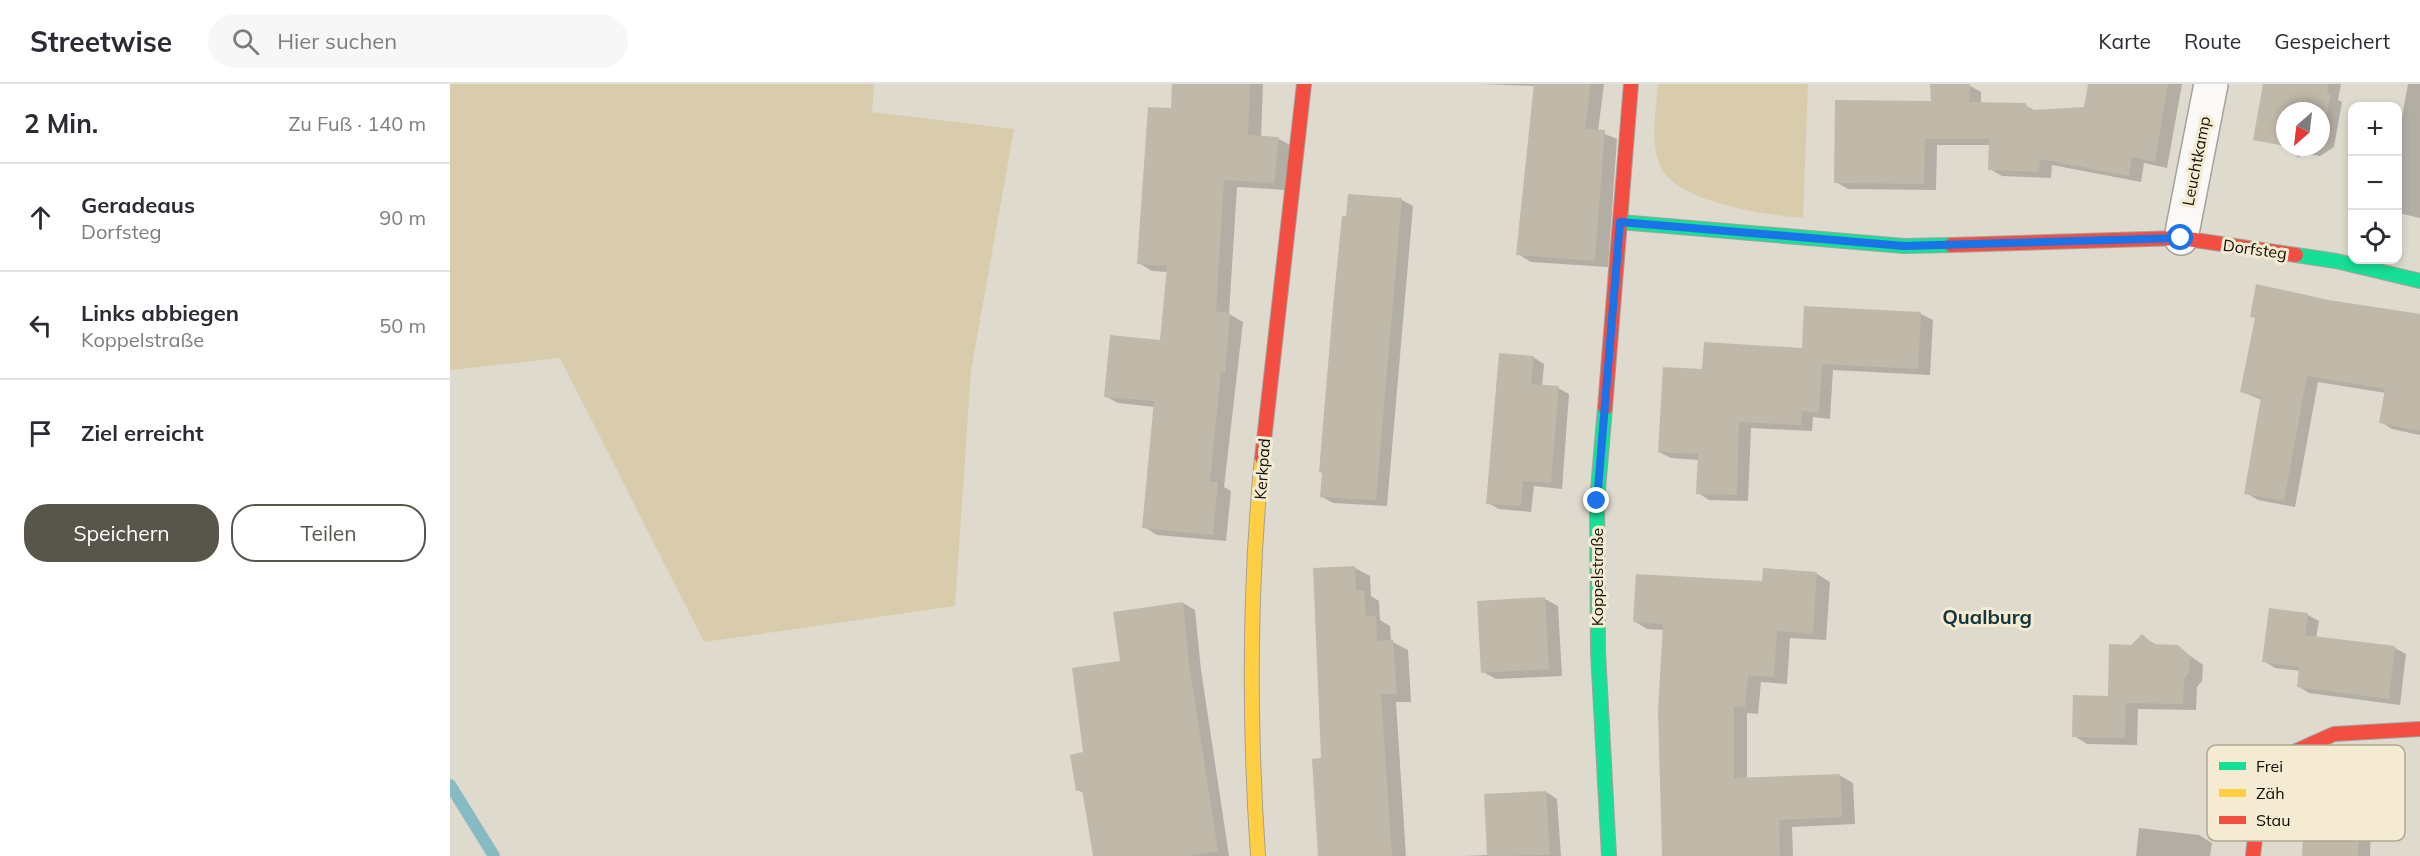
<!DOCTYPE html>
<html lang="de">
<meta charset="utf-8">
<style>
body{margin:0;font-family:Mulish,sans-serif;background:#f7f7f7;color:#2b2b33}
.controls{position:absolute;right:18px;top:18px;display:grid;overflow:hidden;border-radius:12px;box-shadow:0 3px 9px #0003}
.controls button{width:54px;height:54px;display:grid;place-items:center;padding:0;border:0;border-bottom:2px solid #e1e1e2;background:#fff;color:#2b2b33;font:30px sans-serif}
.compass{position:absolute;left:1826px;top:18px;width:54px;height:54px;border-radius:50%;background:#fff;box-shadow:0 3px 9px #0003;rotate:208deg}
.stop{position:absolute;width:18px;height:18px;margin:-14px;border:4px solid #1a73e8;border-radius:50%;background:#fff}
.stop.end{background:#1a73e8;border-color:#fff;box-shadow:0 2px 6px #0008}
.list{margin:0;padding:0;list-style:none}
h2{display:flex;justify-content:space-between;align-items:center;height:78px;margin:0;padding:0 24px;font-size:26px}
h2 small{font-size:20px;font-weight:400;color:#7c7c81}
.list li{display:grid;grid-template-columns:39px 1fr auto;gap:18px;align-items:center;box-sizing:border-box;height:108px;padding:0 24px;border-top:2px solid #e1e1e2}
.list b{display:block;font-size:22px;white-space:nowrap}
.list p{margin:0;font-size:20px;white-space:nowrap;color:#7c7c81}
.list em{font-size:20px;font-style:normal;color:#7c7c81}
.actions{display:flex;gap:12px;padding:18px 24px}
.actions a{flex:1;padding:14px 0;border:2px solid #58554b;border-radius:24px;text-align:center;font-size:21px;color:#58554b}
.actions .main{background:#58554b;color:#fff}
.icon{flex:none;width:33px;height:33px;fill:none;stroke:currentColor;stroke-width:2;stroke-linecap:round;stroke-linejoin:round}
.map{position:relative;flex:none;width:1970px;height:772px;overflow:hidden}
header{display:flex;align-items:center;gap:36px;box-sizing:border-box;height:84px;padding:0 30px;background:#fff;border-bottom:2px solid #e1e1e2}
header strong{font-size:28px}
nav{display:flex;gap:33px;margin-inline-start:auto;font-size:21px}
.search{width:420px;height:54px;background:#f7f7f7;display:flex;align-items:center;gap:15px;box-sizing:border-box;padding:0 21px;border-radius:33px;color:#7c7c81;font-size:22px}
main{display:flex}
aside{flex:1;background:#fff}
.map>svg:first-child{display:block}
.green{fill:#d9ccad}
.shadow{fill:#0003}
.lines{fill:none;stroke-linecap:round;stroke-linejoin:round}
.stream{stroke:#87bbc4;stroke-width:12}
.building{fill:#c0b9a9}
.street-casing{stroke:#a5a198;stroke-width:36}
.fast-casing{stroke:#a5a198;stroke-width:16}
.slow-casing{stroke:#a5a198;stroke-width:16}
.jam-casing{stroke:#a5a198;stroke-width:16}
.street{stroke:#faf9f8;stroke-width:33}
.fast{stroke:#16e098;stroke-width:14}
.slow{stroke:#ffcf43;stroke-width:14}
.jam{stroke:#f24e42;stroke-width:14}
.route{stroke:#1a73e8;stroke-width:8}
.labels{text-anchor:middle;stroke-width:6;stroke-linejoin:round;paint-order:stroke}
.street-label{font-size:16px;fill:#100d05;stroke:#f5ebd3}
.quarter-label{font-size:20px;font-weight:bold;fill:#15363d;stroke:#f5ebd3}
.key{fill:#f5ebd3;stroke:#b0a895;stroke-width:1.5}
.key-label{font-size:16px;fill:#100d05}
</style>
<header>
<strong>Streetwise</strong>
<div class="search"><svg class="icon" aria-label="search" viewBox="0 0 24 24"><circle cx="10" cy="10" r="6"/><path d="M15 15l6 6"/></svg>Hier suchen</div>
<nav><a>Karte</a><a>Route</a><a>Gespeichert</a></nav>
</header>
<main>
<aside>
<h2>2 Min.<small>Zu Fuß · 140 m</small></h2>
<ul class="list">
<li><svg class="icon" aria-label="ahead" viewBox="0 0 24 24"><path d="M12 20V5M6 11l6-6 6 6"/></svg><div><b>Geradeaus</b><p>Dorfsteg</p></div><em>90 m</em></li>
<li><svg class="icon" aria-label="left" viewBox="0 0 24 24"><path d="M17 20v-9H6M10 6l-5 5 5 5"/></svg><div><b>Links abbiegen</b><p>Koppelstraße</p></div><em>50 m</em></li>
<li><svg class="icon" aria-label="arrive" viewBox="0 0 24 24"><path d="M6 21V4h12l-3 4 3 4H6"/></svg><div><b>Ziel erreicht</b></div></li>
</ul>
<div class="actions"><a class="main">Speichern</a><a>Teilen</a></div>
</aside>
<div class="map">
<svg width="1970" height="772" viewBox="0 0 1970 772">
<rect width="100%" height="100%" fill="#dfdace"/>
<path class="green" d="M0 0H424L422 28 564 45 521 287 505 522 254 558 110 274 0 286Z
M1208 0H1358L1353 134C1317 131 1227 119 1210 82 1200 58 1206 26 1208 0Z"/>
<path class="shadow" d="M723 0H813L811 54 829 55 842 62 837 106 787 103 779 230 793 238 774 403 781 407 776 457 707 451 694 443 705 323 668 319 655 312 712 257 718 188 702 187 689 179 722 26Z
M1031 0H1154L1148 47 1167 55 1158 183 1081 178 1068 170 1086 2Z
M1639 0H1732L1717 84 1694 79 1691 98 1602 81 1601 94 1552 92 1540 85V61H1487L1486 106 1398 105 1386 98 1482 18 1519 1 1531 8V20L1574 21 1586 27 1636 24Z
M1815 0H1891L1888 16 1892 18 1884 63 1870 72 1853 69 1843 63H1871V27H1835V60Z
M1958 0H1970V134L1948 129V54Z
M899 111 952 116 963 122 937 422 883 419 872 413Z
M1878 217 1970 231V351L1942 345 1931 338 1936 309 1868 298 1845 423 1808 416 1796 409 1812 316 1792 308 1806 235 1801 232Z
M1471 230 1483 236 1480 291 1383 286 1380 335 1363 333 1362 347 1301 344 1298 417 1259 416 1248 409 1249 376 1221 374 1209 368 1253 287 1354 265Z
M1083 273 1094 280 1092 303 1108 304 1119 310 1112 405 1084 402 1081 428 1049 425 1038 419Z
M905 484 920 492 921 512 929 517 930 536 940 542 941 557 958 566 961 618H946L956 772H869L873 676Z
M1314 486 1367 490 1380 498 1376 556 1340 554 1337 600 1311 598 1308 630 1297 629V695L1389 691 1403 699 1405 740 1342 743 1343 772H1227L1214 546 1197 545 1184 537 1313 499Z
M1095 515 1108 522 1112 592 1046 595 1033 588Z
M733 519 745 526 751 586 779 772H644L635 710 628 706 635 670 671 578Z
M1858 531 1869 537 1866 554 1945 564 1956 570 1950 621 1859 609 1848 602 1850 587 1825 584 1814 577Z
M1692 552 1708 562 1728 563 1753 581 1752 597 1747 603 1746 626 1688 625 1687 661 1637 660 1624 652 1659 613 1682 562Z
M1096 708 1107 715 1111 772H1015L1038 771Z
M1909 728 1921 735 1920 772H1853Z
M1689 744 1749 751 1762 759 1760 772H1686Z"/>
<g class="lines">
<path class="stream" d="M0 701 44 772"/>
</g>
<path class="building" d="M722 0H800L798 51 829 53 824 99 774 96 766 227 780 229 775 289 771 288 760 398H768L763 451 692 444 704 317 654 313 660 251 710 256 717 182 687 180 698 23 721 24Z
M1084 0H1141L1135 45 1155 46 1145 177 1066 171Z
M1480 0H1520L1519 18 1575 19 1580 26 1634 23 1638 0H1718L1705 78 1682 73 1679 92 1590 75 1589 88 1538 86 1539 55H1475L1474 100 1384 99 1385 16 1481 17Z
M1813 0H1879L1877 9 1881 10 1872 56 1871 27H1835V62L1803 56Z
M1839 63H1863L1848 74Z
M898 110 952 114 926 416 870 413 872 389 869 388 883 222 892 132H896Z
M1806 200 1879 216 1970 230V347L1929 339 1935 305 1857 292 1834 417 1794 410 1811 313 1790 308 1805 234 1800 233Z
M1354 222 1471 228 1468 285 1372 280 1369 329 1352 327 1351 341 1289 338 1287 411 1246 410 1248 370 1208 368 1213 283 1252 285 1254 258 1352 264Z
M1049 269 1084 272 1081 300 1109 302 1101 399 1073 397 1071 422 1036 420Z
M905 482 906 507H914L916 532H926L927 557 943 556 947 610H931L942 772H868L862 675 871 674 863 484Z
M1313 484 1367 488 1363 550 1327 547 1324 593 1298 591 1295 623 1284 622V694L1390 690 1392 733 1329 736 1330 772H1212L1208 627 1213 540 1183 538 1186 490 1312 497Z
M1095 513 1099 585 1031 589 1027 517Z
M733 518 739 579 768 767 738 772H643L632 706 626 707 620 671 633 668 622 584 670 577 663 528Z
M1819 524 1858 529 1855 551 1945 562 1939 615 1847 603 1849 583 1812 578Z
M1692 550 1703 560 1728 561 1740 572 1739 589 1734 595 1733 620 1676 619 1675 654 1622 653 1623 611 1658 612 1659 560 1681 561Z
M1096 707 1100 771 1037 772 1034 710Z
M1854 724 1910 727 1908 772H1852Z"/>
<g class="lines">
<g class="street-casing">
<path id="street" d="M1731 154 1761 0"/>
</g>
<g class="fast-casing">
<path id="fast" d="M1170 138 1454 162 1501 161
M1846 171 1886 177 1970 197
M1155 324 1147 417 1148 568 1159 772"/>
</g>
<g class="slow-casing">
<path id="slow" d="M808 772C799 639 799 507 812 374"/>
</g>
<g class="jam-casing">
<path id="jam" d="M1501 161 1731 154 1846 171
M1155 324 1181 0
M812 374 854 0
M1803 772 1813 682 1884 650 1970 645"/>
</g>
<use href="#street" class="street"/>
<use href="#fast" class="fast"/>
<use href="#slow" class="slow"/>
<use href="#jam" class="jam"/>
</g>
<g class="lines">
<path class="route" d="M1147 417 1170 138 1454 162 1731 154"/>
</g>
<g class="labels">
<g class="street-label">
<text transform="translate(1746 77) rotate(-79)" y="6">Leuchtkamp</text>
<text transform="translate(1805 165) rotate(8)" y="6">Dorfsteg</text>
<text transform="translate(812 385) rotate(-86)" y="6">Kerkpad</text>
<text transform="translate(1147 493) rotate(-90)" y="6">Koppelstraße</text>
</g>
<g class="quarter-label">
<text x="1537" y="540">Qualburg</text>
</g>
</g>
<rect x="1757" y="661" width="198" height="96" rx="9" class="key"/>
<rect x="1769" y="678" width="27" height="8" fill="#16e098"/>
<rect x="1769" y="705" width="27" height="8" fill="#ffcf43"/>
<rect x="1769" y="732" width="27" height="8" fill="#f24e42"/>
<g class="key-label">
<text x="1806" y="688">Frei</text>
<text x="1806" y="715">Zäh</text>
<text x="1806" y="742">Stau</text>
</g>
</svg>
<div class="controls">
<button>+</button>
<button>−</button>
<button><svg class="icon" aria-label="locate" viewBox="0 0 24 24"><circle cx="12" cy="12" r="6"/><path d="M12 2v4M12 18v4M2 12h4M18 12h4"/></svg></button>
</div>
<svg class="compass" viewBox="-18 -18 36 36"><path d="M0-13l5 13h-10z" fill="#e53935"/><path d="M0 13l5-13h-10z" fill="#7c7c81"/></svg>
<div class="stop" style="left:1731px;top:154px"></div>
<div class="stop end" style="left:1147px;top:417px"></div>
</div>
</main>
